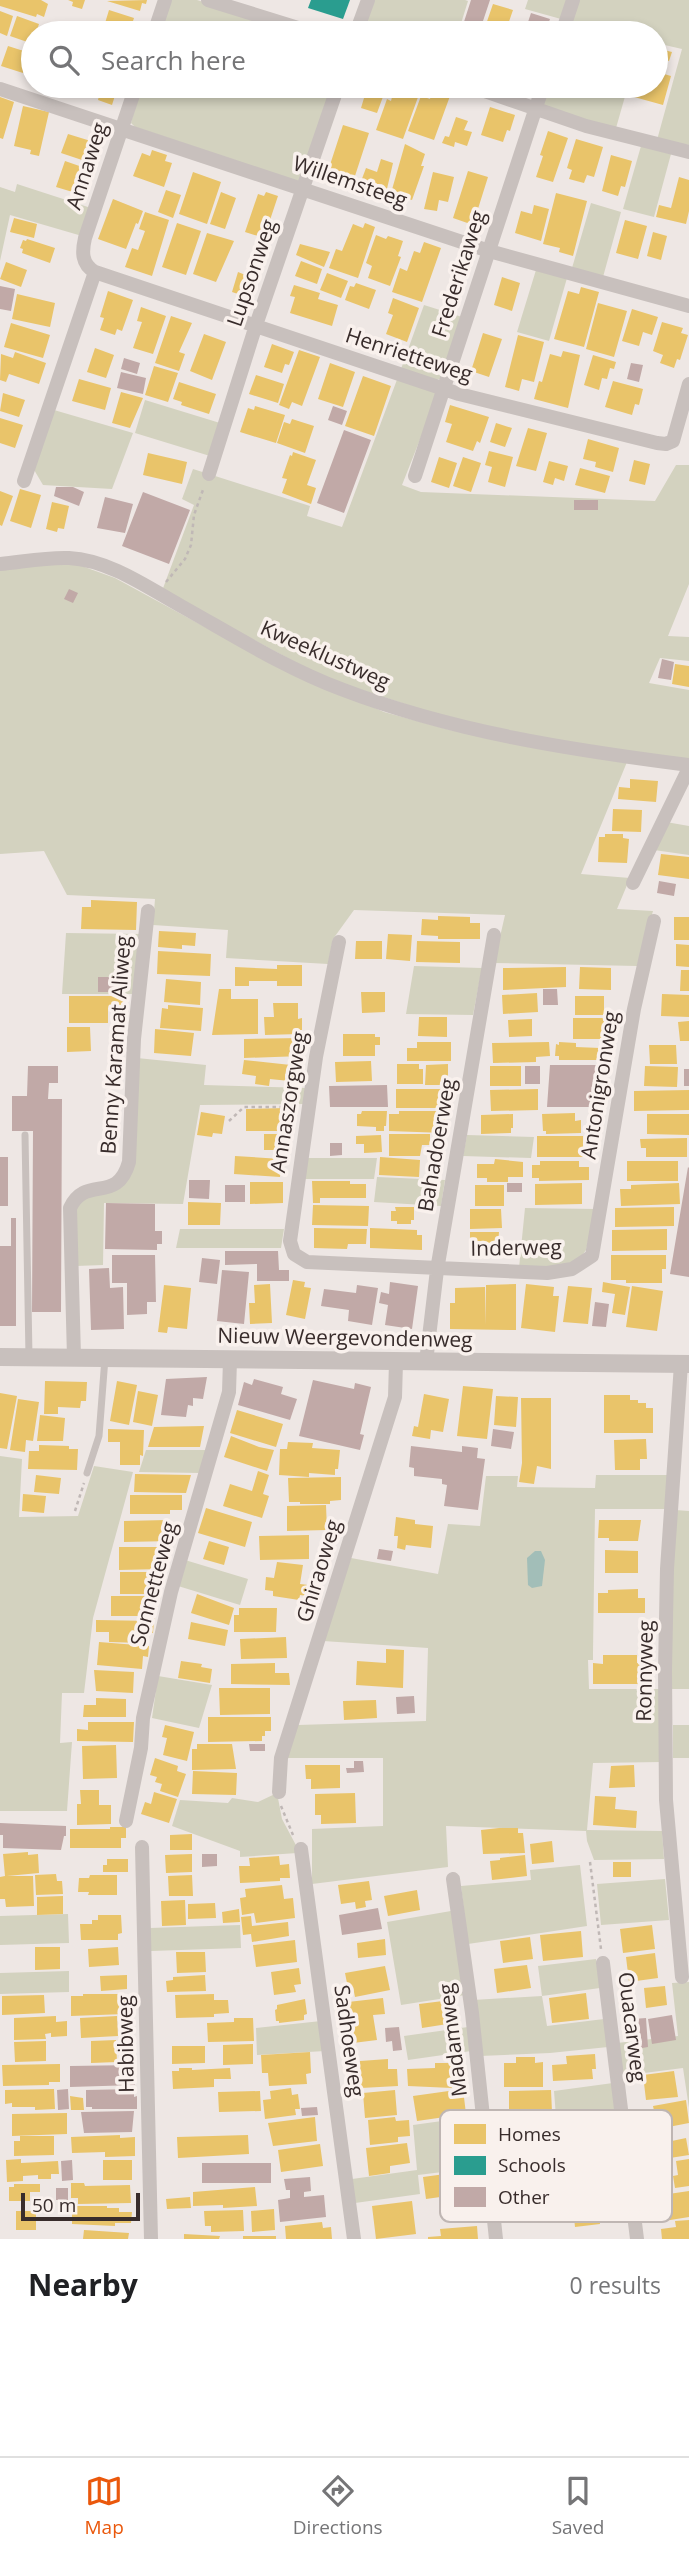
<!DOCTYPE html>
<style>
body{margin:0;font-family:"Open Sans",sans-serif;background:#f6f6f6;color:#202124}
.scale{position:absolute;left:21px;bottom:18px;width:119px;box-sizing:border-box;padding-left:7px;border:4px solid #382c2b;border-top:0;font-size:19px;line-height:24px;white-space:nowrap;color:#382c2b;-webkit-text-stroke:5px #f9f1ed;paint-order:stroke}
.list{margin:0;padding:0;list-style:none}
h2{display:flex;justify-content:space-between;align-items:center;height:91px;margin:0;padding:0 28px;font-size:30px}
h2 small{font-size:23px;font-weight:400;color:#757577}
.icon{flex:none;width:38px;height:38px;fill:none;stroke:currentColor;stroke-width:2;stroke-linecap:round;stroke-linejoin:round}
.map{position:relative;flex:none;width:689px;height:2239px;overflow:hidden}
.search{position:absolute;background:#fff;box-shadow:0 4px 10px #0003;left:21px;right:21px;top:21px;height:77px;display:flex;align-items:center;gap:18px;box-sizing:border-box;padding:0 24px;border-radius:38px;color:#757577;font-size:26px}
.sheet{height:217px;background:#fff}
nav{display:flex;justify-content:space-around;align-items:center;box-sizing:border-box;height:98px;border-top:2px solid #e0e0e0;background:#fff;font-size:19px;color:#757577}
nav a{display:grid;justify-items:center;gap:4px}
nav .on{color:#ea580c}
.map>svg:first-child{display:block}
.green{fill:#d3d2bf}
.water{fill:#a2beb8}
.homes{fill:#e9c46a}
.schools{fill:#2a9d8f}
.building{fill:#c1a9a7}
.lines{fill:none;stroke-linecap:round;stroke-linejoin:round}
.path{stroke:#c0b8b6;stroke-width:2.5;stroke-dasharray:3.5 3.5;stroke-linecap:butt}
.service{stroke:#c8c0bd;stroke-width:7}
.minor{stroke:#c8c0bd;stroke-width:14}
.tertiary{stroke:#c8c0bd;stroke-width:18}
.labels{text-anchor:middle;stroke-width:7;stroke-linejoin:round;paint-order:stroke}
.street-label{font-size:21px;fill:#382c2b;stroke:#f9f1ed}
.key{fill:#f9f1ed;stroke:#bfb6b3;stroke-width:2}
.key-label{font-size:19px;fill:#382c2b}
</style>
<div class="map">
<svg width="689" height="2239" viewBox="0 0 689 2239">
<rect width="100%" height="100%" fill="#eee7e4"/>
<path class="green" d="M170 0H197L303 33H159Z
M372 0H465L468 1 458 33H360Z
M528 0H568L561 19 525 9Z
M578 0H689V145L657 140 682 49 656 43V33H567Z
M140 86H335L299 182 135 127 131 123Z
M547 86H628L616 128 551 111 543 104Z
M641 146 671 154 654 217 623 209Z
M17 184 91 208 82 236 10 215 0 261V187L15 192Z
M591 203 621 212 603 277 572 268Z
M536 270 567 278 549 341 517 332Z
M424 305 462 317 440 379 434 381 401 369Z
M398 377 435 390 436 399 402 485 421 492 655 501 676 465H689V584L668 636 689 637V661L660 658 649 683 689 690V758L687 759 608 751 445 717 325 678 162 591 194 505 182 499 193 469 310 506 307 516 342 527Z
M145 400 220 423 210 456 135 433Z
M54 410 133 433 112 489 43 485 33 468Z
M39 564 79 565 115 578 262 658 384 712 450 730 627 762 581 874 630 878 617 909 653 911 637 966 494 963 505 915 354 910 333 939 328 964 226 958 228 930 153 925 155 899 67 895 44 851 0 854V568Z
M666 822 689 826V855L654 850Z
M66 933 141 934 136 994H62Z
M414 966 482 968 473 1015 406 1014Z
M137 1058 206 1065 204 1085 307 1088 304 1104 200 1105 183 1204 104 1203 103 1265 76 1266 73 1208 80 1197 122 1185Z
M467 1135 534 1137 531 1158 463 1156Z
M306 1158H377L374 1179H303Z
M377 1177 445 1180 441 1206 374 1202Z
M525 1208 596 1209 586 1250C573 1271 540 1267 519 1268Z
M180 1229H284L281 1248H176Z
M146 1450H207L200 1473 139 1472Z
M0 1456 22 1459 19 1517 78 1516 94 1466 133 1472 93 1618 84 1693H62L60 1743 72 1742 67 1811H0Z
M596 1475H669L666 1509H595L593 1653V1660H588L589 1689H661V1762L593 1763 587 1830 662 1831 664 1859 594 1860 587 1841 586 1831 446 1826 448 1867 312 1884V1829L383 1826V1758H287L298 1725 426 1721 428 1648 323 1641 351 1558 438 1574 448 1524 480 1526 486 1476H518L517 1487 595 1488Z
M675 1510 689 1511V1689H668Z
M185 1560 248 1579 240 1605 178 1586Z
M158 1676 212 1685 199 1728 152 1718Z
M673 1725H689V1758H673Z
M277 1793 282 1819 298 1849 297 1853 240 1857V1851L172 1826 180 1800 228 1803 232 1798 258 1802Z
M580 1865 587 1926 468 1944 461 1886 531 1880 530 1870Z
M665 1879 669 1920 601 1925 597 1884Z
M451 1911 465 1995 401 2005 387 1922Z
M68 1914 69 1943 0 1945V1916Z
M240 1925 241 1948 151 1951 150 1928Z
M596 1959 600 1988 542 1996 547 2026 604 2019 608 2047 550 2053 480 2056 473 2000 542 1996 538 1966Z
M69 1971V1992L0 1994V1973Z
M689 1982V2108L683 2068 621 2076 617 2043 678 2036 672 1983Z
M321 2021 325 2051 257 2055 256 2028Z
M468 2027 471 2051 408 2060 404 2036Z
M613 2083 617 2111 556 2117 554 2091Z
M478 2116 483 2167 418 2175 420 2194 355 2203 352 2179 417 2170 413 2125Z"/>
<path class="water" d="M535 1551H541L545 1560 542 1586 532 1588 528 1585 527 1558Z"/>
<path class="homes" d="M0 0H41L48 4 44 17 37 14 36 17 0 6Z
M68 0H85L82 9 72 6 73 2Z
M147 0 146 4 142 3 140 11 107 1Z
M493 4 513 10 505 33H483Z
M109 10 134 18 129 33H102Z
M0 11 13 16 7 36 0 33Z
M17 16 39 24 36 33H33V44L10 36Z
M8 46 30 53 23 73 1 66Z
M656 48 672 52 669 61 660 58 658 67 665 69 664 74 671 76 663 105 627 95 630 86H656Z
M85 86H118L112 105 98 100 99 96 84 91Z
M401 86H422L403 139 376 130 387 99 391 101 394 89 399 91Z
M367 88 384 94 377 113 361 108Z
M432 91 450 96 434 140 408 131 421 96 430 99Z
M0 97 14 102 3 139 0 138Z
M23 106 49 112 39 156 30 154 31 150 14 146Z
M490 107 515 115 510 131 507 130 503 142 481 135Z
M456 117 468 121 464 130 472 132 467 146 455 142 454 147 442 143 445 136 449 137Z
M343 125 369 133 353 182 327 174Z
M548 131 568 138 553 182 536 177 543 156 540 155Z
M68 134 94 142 88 162 61 153Z
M576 139 603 147 594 177 587 175 584 183 569 179 572 170 567 168Z
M405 144 425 154 421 166H424L412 200 391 193Z
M152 150 167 155 165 161 172 163 164 187 133 176 142 153 150 156Z
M611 155 632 161 625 187 621 186 618 196 602 191Z
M381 159 393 163 386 193 383 192 380 198 369 194 372 188 360 184 366 168 377 172Z
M65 161 88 169 84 181 80 180 76 193 56 187Z
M468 171 488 177 477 212 480 214 476 226 453 218Z
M193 172 221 182 207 224 179 214Z
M433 172 454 177 448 202 439 200 437 211 424 209Z
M679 177 689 180V211L686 224 656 217 659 205 671 208Z
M166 190 181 195 173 218 158 212Z
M221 192 236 198 225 229 210 224Z
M266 192 278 196 264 238 245 232 258 194 264 196Z
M556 193 587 201 573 256 559 252 560 248 543 244Z
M113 199 143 211 138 224 136 223 126 249 98 239Z
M534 205 549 209 541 241 515 233 521 211 532 214Z
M145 212 169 220 152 276 125 267 132 248 138 250 145 231 139 229Z
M14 218 37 224 34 238 10 232Z
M625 220 647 226 638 259 616 253Z
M177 223 201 231 186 275 162 267Z
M365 223 375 227 358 278 329 268 336 249 342 251 353 224 363 228Z
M653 232 667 236 661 260 647 256Z
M207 233 234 241 216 282 193 274Z
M376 235 386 239 388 236 403 241 398 256 401 257 390 286 368 278 372 266 366 263Z
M27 239 55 248 50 263 22 253 23 249 20 248 23 240 26 241Z
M424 242 441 248 422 302 392 292 400 268 407 271 414 251 420 253Z
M300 244 330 252 324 267 296 255Z
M301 261 322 269 317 284 295 276Z
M6 262 27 270 21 287 0 279Z
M238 272 253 278 247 297 232 292Z
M327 273 348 281 341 298 320 290Z
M502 277 520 283 512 311 494 305Z
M356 283 376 290 369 309 345 300 350 286 354 287Z
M294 285 320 293 318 299 338 305 332 326 290 313 295 297 290 296Z
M581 287 599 292 584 347 554 339 568 291 579 294Z
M108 291 133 300 122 331 117 329 115 335 100 330 104 318 100 317Z
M17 294 55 303 50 327 12 319Z
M393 298 419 308 407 342 386 334 393 315 388 313Z
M598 303 627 311 614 357 586 349Z
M141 307 166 316 153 354 133 348 142 322 137 321Z
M632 309 658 317 652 335 643 332 639 346 622 341Z
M171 316 192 323 179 352 185 354 179 371 155 363Z
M662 322 683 328 681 333 688 335 680 360 677 359 674 368 660 363 663 355 653 351Z
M11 323 50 335 43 358 4 347Z
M483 333 502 339 489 377 471 371Z
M204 334 226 342 212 380 190 371Z
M518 335 544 342 534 382 522 379 519 391 505 387Z
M272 344 294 352 289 365 285 364 282 373 264 367Z
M95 348 114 355 106 378 87 372Z
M299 350 320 357 302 406 292 402 289 409 279 405Z
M563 351 580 355 568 408 534 399 539 381 542 382 550 354 561 357Z
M15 352 46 363 39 384 9 374 6 382 0 380 1 354 13 358Z
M593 355 616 362 614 369 610 368 607 379 602 378 599 390 584 385Z
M330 363 355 372 343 407 318 399Z
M154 366 178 373 168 402 145 395Z
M256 375 284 384 278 403 249 394Z
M363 376 391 386 374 436 345 426Z
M79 379 111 388 105 410 72 401Z
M613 381 643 389 639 405 635 404 632 415 605 407Z
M179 382 216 394 209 414 181 405 182 402 173 399Z
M121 392 143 398 130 428 112 423Z
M3 393 25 400 19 417 0 411Z
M450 405 489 417 480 443 477 441 473 451 446 442 452 424 445 422Z
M255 406 285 415 276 443 240 432 248 408 254 410Z
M0 418 23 425 15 448 0 443Z
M292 419 314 426 305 453 277 443 284 422 290 424Z
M496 423 512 428 505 447 490 442Z
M528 428 547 433 536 471 516 466Z
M588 439 619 448 613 472 595 467 596 462 583 459Z
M489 451 513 457 505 487 488 482 492 467 485 465Z
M293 452 316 460 307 485 316 488 311 504 282 493 287 479 282 478 290 455 292 456Z
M148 453 187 462 182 484 143 475Z
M439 457 457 463 449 488 431 482Z
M463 457 481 463 471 492 453 486Z
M634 460 650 464 645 485 629 481Z
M549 461 568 466 564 481 555 478 553 485 543 482Z
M580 468 610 476 605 493 575 485Z
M20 489 41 495 31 528 10 521Z
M0 491 13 496 2 526 0 525Z
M52 502 69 506 64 529 58 528 57 532 46 529Z
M675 664 689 666V687L672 684Z
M630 779 658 781 656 802 618 799 619 787 630 788Z
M613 809 642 810 641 832 612 831Z
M605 834H623V838L629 839 627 863 598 862 599 837H605Z
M661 854 689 857V879L658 875Z
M91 900 137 902 136 930 81 929 82 907H91Z
M438 916 470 917V923H480V939H438V936L421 935 422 919 438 920Z
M674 917H689V940H674Z
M159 931 196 933 195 946 182 945V949L158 947Z
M388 934 412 935 410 961 386 959Z
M356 941H382V959H355Z
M417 941 460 942V963L416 962Z
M676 944 689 945V967L676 966Z
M158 951 211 954 210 976 157 974Z
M277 965H302V986H277V981H249V986H235V967L277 969Z
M566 967V987L503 990V968Z
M580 967 611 968V990L579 989Z
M681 970H689V991H680Z
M166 979 201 982 200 1005 164 1002Z
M219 989H231V999H258V1034L212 1035Z
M361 992H385V1012L362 1013Z
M537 993 538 1012 503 1014 502 995Z
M662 994 689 995V1017L661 1016Z
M69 996H125V1008H108V1023H69Z
M575 996H604V1015H575Z
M273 1003H298V1019L302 1018V1030H299V1034L265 1035 264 1017H274Z
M168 1005 203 1008 201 1031 160 1028 162 1008 168 1009Z
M419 1017H447V1037L418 1036Z
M573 1018H603V1021H613V1039H573Z
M532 1019V1036L509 1037 508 1020Z
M689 1021V1041H680L678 1022Z
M67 1027H90L91 1051 67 1052Z
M155 1029 194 1033 191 1056 154 1053Z
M343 1034H375V1037H380V1045H375V1056H343Z
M301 1038 302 1056 244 1058V1039Z
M417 1042H451V1061H407V1048H417Z
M549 1042 550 1056 536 1057V1062L493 1063 492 1043Z
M559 1042 576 1043V1047L600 1048V1060H559V1056H555L556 1044 559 1045Z
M649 1045H676L677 1064H650Z
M244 1060 300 1066 299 1082 270 1079 269 1086 255 1084 256 1076 242 1074Z
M371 1061 372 1081 336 1082 335 1062Z
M397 1064H419V1069H423V1084H397Z
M448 1064V1085H425L426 1065Z
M490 1066H521V1086H490Z
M645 1066 678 1067 677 1087 644 1086Z
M396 1089H445V1101H442V1108H396Z
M538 1089V1110L491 1111 490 1090Z
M689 1090V1110L634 1111V1091Z
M287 1108V1131H246V1109Z
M362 1111H387L386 1126H384V1131H376V1127L357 1126V1114H361Z
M399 1111H445V1133L389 1131V1114H399Z
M201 1112 225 1116 222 1134 213 1133 212 1137 197 1135Z
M575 1113V1121L581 1120V1133L546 1134V1131H543L542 1114Z
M513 1114V1128H511V1133L481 1134V1115Z
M647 1114H689V1135L647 1134Z
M264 1134H284V1150H264Z
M389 1134H430V1145H422L420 1156H389Z
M381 1135 382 1152 364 1153V1144H356V1136Z
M537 1136H583V1157H537Z
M687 1138V1157H646V1148H641L640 1139Z
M235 1156 281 1159 280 1177 234 1174Z
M380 1157 420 1160 419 1177 379 1175Z
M495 1159 523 1162V1177H508V1182H487V1178H477V1164H494Z
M540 1161H579V1167H589V1180L539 1181V1178H532V1165H540Z
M627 1161H678V1181H627Z
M312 1181H350V1184H366V1198H320V1203H313Z
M250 1182H283V1203L250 1204Z
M582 1183V1204L535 1205V1184Z
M679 1183 680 1204 621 1206 620 1189H631V1185Z
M475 1185H504V1206H475Z
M188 1202 221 1203 220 1225H188Z
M313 1205 369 1206 368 1226 312 1225Z
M395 1207H414V1220H411V1224H397V1221H391V1211H396Z
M674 1207V1226L615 1227V1208Z
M470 1209H501L502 1228 470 1229Z
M314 1228 367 1229 366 1244H348L347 1249 314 1248Z
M370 1228 417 1230V1235H422V1250L370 1248Z
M667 1229V1250L612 1251V1230Z
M470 1232H499L498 1244H470Z
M611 1255H666V1269H662V1283H626V1280H611Z
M293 1280 305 1282 304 1287 311 1288 305 1319 286 1315Z
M603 1282 630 1287 625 1315 612 1313 615 1294 602 1292Z
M270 1284 272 1323 250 1324 249 1303H255L254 1285Z
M516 1284V1330L450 1329V1303H455V1288L485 1287 486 1325V1285Z
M526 1284 554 1287 553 1296H559L555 1332 521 1328Z
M164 1285 191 1288 187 1329 168 1327 167 1333 158 1332Z
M568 1286 592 1288 588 1324 563 1322Z
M632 1286 663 1291 657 1331 626 1327Z
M45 1381 87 1382 86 1401H81L80 1408 58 1407V1414H44Z
M117 1381 137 1385 129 1425 110 1421Z
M463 1386 493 1389 487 1439 457 1436Z
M138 1391 158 1395 152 1426 133 1422Z
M0 1393 17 1396 7 1449 0 1448Z
M424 1394 449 1399 443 1432 431 1430 430 1439 412 1436 414 1426 418 1427Z
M604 1395H630V1400H638V1403H646V1408H653V1433H604Z
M496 1396 518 1397 516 1427 494 1425Z
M521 1398H551V1469L537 1466 534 1484 519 1482 522 1463Z
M18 1399 39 1402 33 1441 26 1440 25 1452 10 1450Z
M237 1410 283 1424 276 1447 230 1433Z
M40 1415 65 1418 63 1441H37Z
M204 1426 200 1447H148L154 1427Z
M108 1429 144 1430 143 1456 140 1455V1465H120V1442H108Z
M231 1436 259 1447 274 1450 267 1471 224 1457Z
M646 1439 647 1459H640V1470H615L614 1440Z
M288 1442 313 1443 312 1448 340 1450 338 1469H335V1475L309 1473V1477L279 1475 280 1449H287Z
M39 1445 69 1446V1449H78L77 1470 28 1469 29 1451H39Z
M258 1471 269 1475 263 1494 269 1496 262 1518 223 1506 230 1484 252 1491Z
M135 1474 191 1475 186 1493 134 1492Z
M36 1475 61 1478 59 1494 34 1492Z
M341 1477V1500L330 1501V1504H300V1502H289L288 1478Z
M23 1494 46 1496 44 1513 22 1511Z
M130 1495H182V1510H170V1514H130Z
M326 1505 327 1530 287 1531V1506Z
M206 1508 252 1522 245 1547 198 1533Z
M396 1517 415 1520V1524L433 1526 431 1548 406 1545 405 1550 397 1548 398 1536H394Z
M167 1520V1533H173V1541L124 1542V1521Z
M599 1520H641L638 1541H609V1538H598Z
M309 1535V1559L260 1560 259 1536Z
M209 1541 229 1547 224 1565 203 1559Z
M119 1547H161V1569L119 1570Z
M605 1550 638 1551V1573H605Z
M277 1562 303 1565 300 1584 317 1586 315 1597 300 1595 299 1600 273 1596V1591L265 1590 266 1577 274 1578Z
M120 1572H163V1584H152V1594H120Z
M638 1589V1598H645V1613H598V1593H608V1590Z
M197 1594 234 1608 229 1625 191 1613Z
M111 1596H145V1600H159L154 1620H142L143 1616H111Z
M239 1608H277L276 1632H234V1615H239Z
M96 1620 154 1621 153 1633 143 1632V1643L109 1642V1632H96Z
M191 1622 228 1630 225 1646 188 1639Z
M286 1637 287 1658 241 1659 240 1639Z
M99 1642 149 1646 148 1657 143 1656 142 1669 97 1665Z
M386 1649 404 1650 403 1688 356 1685 357 1661 386 1663Z
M603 1655H637V1663H646V1684H593V1663L603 1664Z
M181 1661 202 1664 201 1667 212 1669 210 1683 178 1678Z
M275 1663V1673H289L290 1685 231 1684V1664Z
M94 1670 134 1672 133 1693 96 1691Z
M219 1688H270V1714L220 1715Z
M96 1698 126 1699V1717H83L84 1705H96Z
M376 1700 377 1718 344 1720 343 1701Z
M208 1717H271V1731H265V1736H262V1741L208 1742Z
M88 1722H134L133 1742 77 1741V1729L88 1730Z
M165 1725 194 1732 187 1761 163 1755 167 1738 162 1737Z
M197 1744H232L236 1769 192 1770V1749H197Z
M116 1745 117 1778 83 1779 82 1746Z
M155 1758 178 1766 177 1771 186 1774 178 1797 160 1791 162 1784 155 1782 157 1777 150 1775Z
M305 1765H340V1788L311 1789V1779H306Z
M634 1765 635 1787 609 1788 611 1766Z
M193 1771 237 1773 236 1795 192 1794Z
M80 1790H99V1805H111V1824L77 1825V1804H81Z
M154 1792 177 1799 169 1823 141 1814 145 1802 151 1804Z
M355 1793 356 1823 321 1824V1815H315V1794Z
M595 1796 616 1797 615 1809 637 1811 636 1828 593 1825Z
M110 1827H126V1838H121V1848H70V1829H110Z
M499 1828H518V1833H523L525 1853 483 1854 481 1830Z
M192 1834V1850H170V1835Z
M552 1841 554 1862 532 1864 530 1844Z
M28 1852V1855L38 1854 39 1873 7 1876H33L34 1906 6 1907 5 1899H0V1877L5 1876 3 1854Z
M192 1854V1872L166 1873 165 1855Z
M525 1855 527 1876 492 1880 490 1861 500 1860V1858Z
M279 1856 280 1865 289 1864 290 1878H280V1881L240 1883 239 1866H250L249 1858Z
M107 1859H128V1872H103V1865H107Z
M613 1862H631V1877H613Z
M56 1874 57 1881H62L63 1894 36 1895 35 1875Z
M90 1875H117V1895H88L89 1892H78L79 1878H89Z
M192 1875 193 1896H169L168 1876Z
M369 1881 372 1900 365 1901 366 1907 356 1909 355 1902 341 1904 338 1885Z
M282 1885 284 1899 293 1898 295 1918 256 1923 254 1913 242 1915 240 1898 246 1897 245 1889Z
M417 1890 420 1910 388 1916 384 1896Z
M63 1896V1914L37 1915V1897Z
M185 1900 186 1925 162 1926 161 1901Z
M215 1903 216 1918 188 1919V1904Z
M239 1909 240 1922 223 1923 222 1912Z
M98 1915H121L122 1933 118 1934V1940H81L80 1924H92V1920H98Z
M251 1916 252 1926 288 1922 289 1936 252 1942 251 1934 243 1935 241 1917Z
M652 1925 655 1949 623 1953 620 1929Z
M581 1931 583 1957 543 1961 540 1935Z
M530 1937 533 1959 503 1963 500 1941Z
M385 1939 386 1955 358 1958 357 1943Z
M295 1940 297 1962 256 1967 253 1945Z
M35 1947H60V1969L35 1970Z
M118 1947 119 1965 89 1967 88 1949Z
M176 1952H205L206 1972 177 1973Z
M655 1953 658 1978 629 1982 626 1957Z
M527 1965 531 1988 497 1993 494 1969Z
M385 1966 390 1990 355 1997 353 1987 348 1988 345 1973Z
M299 1968 301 1984 294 1985 296 1992 274 1995 271 1972Z
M127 1975V1989L101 1991 100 1976Z
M205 1975 206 1991 167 1992 166 1981 173 1980V1977Z
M665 1986 667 2005 646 2008 644 1988Z
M586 1993 589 2019 552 2023 549 1998Z
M83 1994H125V1997H134V2011H125V2014L71 2016V1996H83Z
M214 1994V2000H228L229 2013 214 2014V2017L176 2018 175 1995Z
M44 1995 45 2013 2 2015V1996Z
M383 1998 385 2014 373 2015 377 2040 353 2043 348 2002Z
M305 1999 307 2014 304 2015V2020L279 2023V2021H276L275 2010 277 2009V2005Z
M451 2000 454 2023 422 2028 419 2004Z
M56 2016V2022L67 2021V2036L51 2037V2033L45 2034 46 2039 14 2040V2018Z
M117 2016 118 2036 81 2038 80 2018Z
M234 2018H253L254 2041 208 2042 207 2023 234 2022Z
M116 2040 117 2062 91 2063V2041Z
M46 2041V2061L15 2062 14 2042Z
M253 2044V2064L223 2065V2045Z
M172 2046H205V2063L172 2064Z
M310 2052 311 2073 306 2074 307 2084 269 2086 268 2073H262L261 2055Z
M595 2054 596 2069H592L593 2079 553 2081 552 2065 567 2064 566 2056Z
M516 2057H535V2063L543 2062V2087H504V2063H516Z
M388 2059V2069H397L398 2086 361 2088 360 2061Z
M435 2063H452V2088L408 2086 407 2069 435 2068Z
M60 2064V2082H49V2085L3 2086 2 2065Z
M179 2068H192V2070L230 2068 231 2079H214V2087L173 2089 172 2071H179Z
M674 2071 678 2097 646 2100 643 2075Z
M291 2088 292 2095 298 2094 300 2109H295L296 2115 265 2119 263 2100 271 2099 270 2091Z
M54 2089 55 2109 35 2110V2107H12V2103L5 2104V2090Z
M463 2089 466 2114 417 2121 413 2096Z
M395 2090 397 2115 365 2118 363 2093Z
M551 2090 552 2112 509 2113V2091Z
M260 2091 261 2111 219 2112 218 2092Z
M70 2096 83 2098 84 2110H71Z
M686 2100 689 2123 658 2129 653 2106Z
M67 2113V2134L12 2136V2114Z
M315 2117 317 2141 273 2146 268 2123Z
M395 2117 396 2121 409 2120 410 2136 398 2137V2142L370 2145 368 2120Z
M120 2135V2138L135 2137V2156L105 2157V2152L72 2153 71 2137Z
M248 2135 249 2154 178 2158 177 2137Z
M20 2136H54V2155L14 2156V2141H20Z
M686 2138 689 2155 670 2158 667 2142Z
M407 2143 410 2163 390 2166V2173L369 2176 366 2148Z
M320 2144 323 2166 281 2172 278 2150Z
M21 2159V2163L58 2161 59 2174H51V2179H38V2175L23 2176V2181L7 2182 6 2160Z
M689 2159V2186L675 2188 673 2176 678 2175 676 2161Z
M103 2160H132V2180H103Z
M460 2172 462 2194 426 2199 423 2177Z
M71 2183H84L85 2186 130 2185 131 2203 78 2204V2198H71Z
M14 2184H40V2192H30V2201H9V2187H14Z
M255 2187 257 2206 223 2208V2205L193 2206V2192Z
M689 2191V2217L664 2221 662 2208 657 2209 655 2196Z
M190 2197 191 2208 167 2209 166 2199Z
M412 2201 416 2234 376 2239 372 2206Z
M598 2205 600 2224 575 2227 573 2208Z
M72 2206H107V2208H119V2212H132L131 2223H115V2226L72 2224Z
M274 2209 275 2230 252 2232 251 2211Z
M243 2210 244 2231 211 2232V2226H205L204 2211Z
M16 2211H36V2230H16Z
M689 2220V2239H662L661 2229 676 2227 675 2221Z
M322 2222 323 2228 331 2227 332 2239H286L285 2226Z
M477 2226 478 2239H428V2237L441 2236 440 2229Z
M84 2230 129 2233 128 2239H83Z
M184 2234 220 2236 219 2239H184Z
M243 2236H276V2239H243Z"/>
<path class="schools" d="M311 0H350L343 19 308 8Z"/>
<path class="building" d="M471 0H490L479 33 462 28Z
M531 13 550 19 545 33 525 31Z
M0 286 15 289 11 311 0 309Z
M124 358 140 363 137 374 121 369Z
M631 363 643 365 639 382 627 379Z
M121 372 146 378 143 394 117 388Z
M333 406 347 411 342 425 328 420Z
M344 430 371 440 344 513 317 503Z
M56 487H73L84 492 79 506 54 496Z
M143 492 190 510 169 564 122 546Z
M105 497 133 504 125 533 97 528Z
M574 500H598V510H574Z
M69 589 78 593 73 603 64 599Z
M662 659 674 662 671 680 658 678Z
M659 881 676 884 674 896 657 893Z
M98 977H125V992H98Z
M543 989H557L558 1005H543Z
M550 1065H605L606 1082H597V1107H547Z
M28 1066H58V1083H49L48 1099H62L61 1312H32L33 1131H12V1096H27Z
M525 1066H540V1084H525Z
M684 1069H689V1086H684Z
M387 1085 388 1107H330L329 1086Z
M330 1143H342V1155L330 1156Z
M0 1157H8V1206H0Z
M688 1167 689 1168V1277L670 1274Z
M189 1180H210L209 1199 189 1198Z
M507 1183H522V1192H507Z
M225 1185H245V1202H225Z
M106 1203 155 1204V1231H162V1244H157V1250L105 1249Z
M11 1218H16V1326H0V1246H11Z
M225 1251H278L279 1270H289V1281H257V1264L225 1265Z
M112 1255H155L156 1302H147V1314L127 1315V1283H112Z
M202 1258 220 1260 217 1284 199 1282Z
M109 1268 110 1288 123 1287 124 1329 91 1330 89 1269Z
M222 1270 249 1272 244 1324 217 1321Z
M390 1282 418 1286 412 1329 385 1325 388 1305 379 1303 381 1292 389 1294Z
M357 1285 378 1288 372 1325 348 1321 349 1310 321 1306 324 1289 356 1293Z
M595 1302 609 1304 606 1327 592 1326Z
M207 1377 203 1399 193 1398V1406L188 1405 186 1417 161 1415 166 1379Z
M254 1379 283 1387 281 1394 297 1399 290 1420 238 1405 244 1382 252 1385Z
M313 1380 354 1389 355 1383 371 1387 360 1434 364 1435 360 1450 299 1436Z
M493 1429 514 1432 511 1449 491 1446Z
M411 1446 462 1452V1446L478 1448 477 1458 485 1459 478 1510 444 1506 447 1485 442 1484V1479L414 1476V1468L409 1467Z
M379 1549 393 1551 391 1561 377 1559Z
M414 1696 415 1713 397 1714 396 1697Z
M249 1744H265V1751H250Z
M354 1761H363L364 1772 347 1773 346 1768H354Z
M0 1823 66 1826V1836H64L61 1850 3 1848V1835H0Z
M202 1854H217V1866L202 1867Z
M378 1908 382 1929 342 1935 339 1915Z
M672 2015 676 2040 652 2044 648 2019Z
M646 2018 648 2047 636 2049 633 2019Z
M399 2027 402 2050 393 2051 392 2041 386 2042 385 2028Z
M134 2065 135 2085 70 2087V2066Z
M68 2089 69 2109 58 2110 57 2090Z
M134 2089V2097L137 2096V2109H92V2107H86V2090Z
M317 2107 318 2115 302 2116 301 2108Z
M134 2111 132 2132 84 2133 81 2112Z
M72 2160 73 2180 62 2181 61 2161Z
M202 2163H271V2183H202Z
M310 2177 311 2191 304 2192V2197L324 2195 326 2217 280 2222 278 2200 290 2198V2190H286L284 2179Z
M56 2188H68V2200H56Z"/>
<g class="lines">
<path class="path" d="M166 582 185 559 191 545 194 515 204 487
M229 1121 244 1107H293
M75 1511 84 1483
M281 1806 293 1835
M590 1862 601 1949"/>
<path class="service" d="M25 1135 29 1356
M87 1473 99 1436 105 1358"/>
<path class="minor" d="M208 0 314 33
M154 33 165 0
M356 33 368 0
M562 33 573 0
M136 86 85 238C82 251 81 264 95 272L459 394 657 443 666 444 673 441 689 384
M470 86 586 126 689 152
M0 89 489 251 689 306
M209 474 256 325 338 86
M415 476 543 86
M24 481 95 272
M0 564C22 562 46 557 69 558 109 560 147 587 181 606 233 635 285 668 341 689 453 732 571 750 689 765
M633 883 689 768
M339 942 316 1057 290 1241 294 1254 307 1262 547 1273 572 1269 592 1256 634 1009 654 921
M74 1357 70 1208C86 1174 117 1205 129 1162L134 1039 148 911
M426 1362 437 1270 494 935
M681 1364 667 1569 665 1670 666 1800 682 1977
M279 1792 281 1758 395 1397 396 1362
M126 1821 141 1748 143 1718 171 1592 229 1392 230 1360
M142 1847 151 2239
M301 1849 354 2239
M453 1879 472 2013 496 2239
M603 1963 637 2239"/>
<path class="tertiary" d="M0 1357 689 1364"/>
</g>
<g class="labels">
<g class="street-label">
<text transform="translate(87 166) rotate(-72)" y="7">Annaweg</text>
<text transform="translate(350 182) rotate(19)" y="7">Willemsteeg</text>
<text transform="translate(252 273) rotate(-71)" y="7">Lupsonweg</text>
<text transform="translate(459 274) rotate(-72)" y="7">Frederikaweg</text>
<text transform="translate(409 355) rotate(18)" y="7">Henrietteweg</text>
<text transform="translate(325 655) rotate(24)" y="7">Kweeklustweg</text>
<text transform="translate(116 1045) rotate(-86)" y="7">Benny Karamat Aliweg</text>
<text transform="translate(600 1085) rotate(-81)" y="7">Antonigronweg</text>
<text transform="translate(289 1102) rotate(-81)" y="7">Annaszorgweg</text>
<text transform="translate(437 1145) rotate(-80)" y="7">Bahadoerweg</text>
<text transform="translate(516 1248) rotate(-1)" y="7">Inderweg</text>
<text transform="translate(345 1338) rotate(1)" y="7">Nieuw Weergevondenweg</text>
<text transform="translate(319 1571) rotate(-73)" y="7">Ghiraoweg</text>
<text transform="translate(154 1584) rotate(-75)" y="7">Sonnetteweg</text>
<text transform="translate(645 1671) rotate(-89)" y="7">Ronnyweg</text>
<text transform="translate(632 2027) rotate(83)" y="7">Ouacarweg</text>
<text transform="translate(453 2040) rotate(-97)" y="7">Madamweg</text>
<text transform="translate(349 2041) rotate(82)" y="7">Sadhoeweg</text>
<text transform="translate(126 2044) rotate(-91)" y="7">Habibweg</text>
</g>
</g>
<rect x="440" y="2110" width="232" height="112" rx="10" class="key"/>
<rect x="454" y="2124" width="32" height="20" fill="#e9c46a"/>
<rect x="454" y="2156" width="32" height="19" fill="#2a9d8f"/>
<rect x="454" y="2187" width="32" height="20" fill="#c1a9a7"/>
<g class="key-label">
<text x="498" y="2141">Homes</text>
<text x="498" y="2172">Schools</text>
<text x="498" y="2204">Other</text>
</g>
</svg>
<div class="scale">50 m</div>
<div class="search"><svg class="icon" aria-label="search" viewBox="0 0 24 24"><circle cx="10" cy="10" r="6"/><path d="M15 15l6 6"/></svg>Search here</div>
</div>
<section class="sheet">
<h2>Nearby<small>0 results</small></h2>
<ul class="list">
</ul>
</section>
<nav>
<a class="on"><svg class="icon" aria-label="map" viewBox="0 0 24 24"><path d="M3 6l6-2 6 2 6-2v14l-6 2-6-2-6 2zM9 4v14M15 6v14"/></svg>Map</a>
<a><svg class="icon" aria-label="directions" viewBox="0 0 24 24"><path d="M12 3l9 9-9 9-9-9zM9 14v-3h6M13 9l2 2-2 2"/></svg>Directions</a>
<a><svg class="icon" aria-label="saved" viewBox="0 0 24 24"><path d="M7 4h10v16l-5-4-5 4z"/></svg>Saved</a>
</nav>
